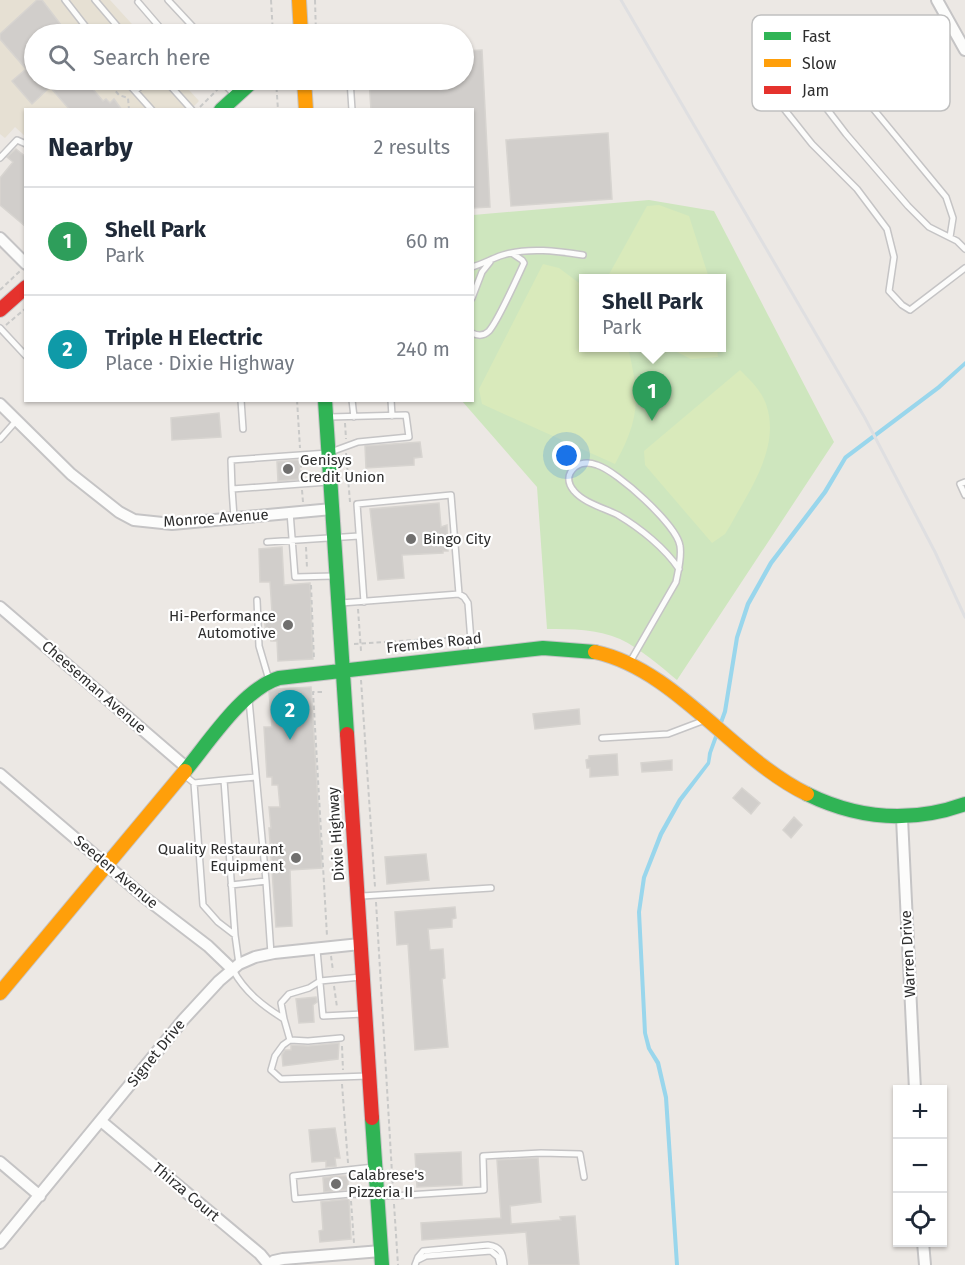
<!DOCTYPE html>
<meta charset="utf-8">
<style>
body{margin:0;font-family:"Fira Sans",sans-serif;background:#f6f6f7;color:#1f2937}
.controls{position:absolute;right:18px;bottom:18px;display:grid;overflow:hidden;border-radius:0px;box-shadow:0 2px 4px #0004}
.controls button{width:54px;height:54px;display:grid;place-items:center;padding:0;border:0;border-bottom:2px solid #e0e1e3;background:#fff;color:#1f2937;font:30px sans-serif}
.you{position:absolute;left:567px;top:456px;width:21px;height:21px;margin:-15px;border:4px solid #fff;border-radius:50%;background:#1a73e8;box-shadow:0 0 0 9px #1a73e833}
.badge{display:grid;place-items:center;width:39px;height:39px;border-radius:50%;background:#706f6e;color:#fff;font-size:20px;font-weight:700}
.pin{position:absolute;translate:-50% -50px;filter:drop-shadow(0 2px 3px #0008)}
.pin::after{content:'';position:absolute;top:32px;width:21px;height:18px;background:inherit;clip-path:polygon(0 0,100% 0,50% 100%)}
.popup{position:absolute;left:579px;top:274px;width:147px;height:78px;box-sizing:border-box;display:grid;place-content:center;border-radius:0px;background:#fff;filter:drop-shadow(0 2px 4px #0005);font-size:20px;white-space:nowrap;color:#747a83}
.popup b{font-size:22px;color:#1f2937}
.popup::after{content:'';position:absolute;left:50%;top:100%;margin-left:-12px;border:12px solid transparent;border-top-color:#fff}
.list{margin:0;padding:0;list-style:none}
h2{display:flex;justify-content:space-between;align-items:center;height:78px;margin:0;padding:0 24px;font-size:26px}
h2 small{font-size:20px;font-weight:400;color:#747a83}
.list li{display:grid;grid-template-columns:39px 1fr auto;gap:18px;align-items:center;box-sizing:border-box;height:108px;padding:0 24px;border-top:2px solid #e0e1e3}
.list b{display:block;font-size:22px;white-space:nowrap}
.list p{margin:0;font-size:20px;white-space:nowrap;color:#747a83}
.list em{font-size:20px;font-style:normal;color:#747a83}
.icon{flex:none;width:33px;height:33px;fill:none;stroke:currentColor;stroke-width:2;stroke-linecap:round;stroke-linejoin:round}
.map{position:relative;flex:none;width:965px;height:1265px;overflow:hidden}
.search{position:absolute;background:#fff;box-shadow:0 2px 4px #0004;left:24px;top:24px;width:450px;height:66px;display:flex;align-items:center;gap:15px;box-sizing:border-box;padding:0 21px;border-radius:33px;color:#747a83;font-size:22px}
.panel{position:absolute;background:#fff;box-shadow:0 2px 4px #0004;left:24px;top:108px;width:450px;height:294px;border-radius:0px}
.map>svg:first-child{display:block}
.education{fill:#e6e0d3}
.green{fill:#cee6be;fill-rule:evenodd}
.pitch{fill:#d9eabb}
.water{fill:#99d6ec}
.building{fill:#d1cecb;stroke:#d7d4d0;stroke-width:1.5}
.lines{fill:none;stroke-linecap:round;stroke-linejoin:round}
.lane-casing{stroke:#c5c4c5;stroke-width:8}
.street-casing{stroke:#c5c4c5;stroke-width:14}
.fast-casing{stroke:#c5c4c5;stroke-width:16}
.slow-casing{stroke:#c5c4c5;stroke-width:16}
.jam-casing{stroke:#c5c4c5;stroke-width:16}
.path{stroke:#c9c9c8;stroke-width:2;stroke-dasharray:4.5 3;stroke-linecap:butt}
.lane{stroke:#fcfcfb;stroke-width:5}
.street{stroke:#fcfcfb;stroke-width:10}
.fast{stroke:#30b455;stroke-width:14}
.slow{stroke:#ff9f0a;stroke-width:14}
.jam{stroke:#e5322d;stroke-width:14}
.rail{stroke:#dfdfe1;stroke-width:3}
.poi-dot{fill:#706f6e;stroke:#fff;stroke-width:2}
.labels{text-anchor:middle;stroke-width:4.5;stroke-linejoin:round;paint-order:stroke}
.poi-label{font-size:15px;fill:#2e2e2e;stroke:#fff;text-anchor:start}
.street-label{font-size:15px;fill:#2e2e2e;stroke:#fff}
.key{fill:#fff;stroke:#c0c0c0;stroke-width:1.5}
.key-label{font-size:16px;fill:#2e2e2e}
</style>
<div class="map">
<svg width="965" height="1265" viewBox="0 0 965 1265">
<rect width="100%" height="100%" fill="#ece8e4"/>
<path class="education" d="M0 0H110L141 34H34V80H180L199 101 190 110H26L25 136 15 127 5 138 0 134Z"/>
<path class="green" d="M649 200 714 211 834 442 677 680C660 666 641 649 620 639 597 629 572 629 547 629L537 487 462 401 472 400 473 215ZM583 278H721V348H583Z"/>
<path class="pitch" d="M659 205 689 216 709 278H607L647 206Z
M543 264 559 268 583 286V348H628C640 397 640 419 615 464L482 404 479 389Z
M669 348H717L718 357 691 359Z
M740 370C750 380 761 390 766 404 781 447 750 489 730 526L725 534 712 543 645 465 644 451Z"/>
<path class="water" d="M965 361V366L940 389 847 459 827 493 773 564 750 605 739 638 727 712 712 753 710 764 682 801 663 835 646 878 641 912 647 1033 651 1048 660 1062 668 1097 679 1265H675L664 1098 656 1064 647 1049 643 1033 637 912 642 877 659 833 678 799 707 762 708 753 723 711 735 637 746 603 769 562 823 491 844 456 937 386Z"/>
<path class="building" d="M37 0H42L68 34H34V80H85L103 101 106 99 110 103 114 99 122 110H70L50 87 32 104 12 81 26 69 0 39V34Z
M482 50 490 207 472 208V110H371L369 80H464V51Z
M608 133 612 199 511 206 506 140Z
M16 149 26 157V227L0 205V178L13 162 7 157Z
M219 413 221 437 172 440 171 418Z
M420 442 422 457 414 458V465L366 468 365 446Z
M299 460 300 479 278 481 277 462Z
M439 503 441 527 447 525 448 551H443V553L402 555 404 578 378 580 370 509Z
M282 547 284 585 310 583 313 659 278 661 277 641H271V637H266L264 613 272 612 270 582H260L259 549Z
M311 687 322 868 290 870 292 926 276 927 269 828H271L269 807H280L278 785H272V777H267L264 727H272L269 692 277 689Z
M579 709 580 724 535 729 533 714Z
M617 754 618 775 590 777V768H587L586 760 589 759V756Z
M672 760V770L642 772 641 763Z
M742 788 760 803 751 814 733 798Z
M794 817 802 825 791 838 783 830Z
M426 854 429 880 387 884 385 857Z
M455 907 456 918 452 919V927L428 929 430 950 443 949 445 978 442 979 448 1047 415 1050 408 944 397 945 395 912Z
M316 997 317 1002 313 1005 314 1022 299 1023 296 999Z
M339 1043 338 1059 283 1066 282 1055 285 1050H291V1045L308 1046Z
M335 1128 340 1158H335L336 1166 326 1167V1161L312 1162 309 1130Z
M461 1152 462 1185 417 1187 415 1154Z
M538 1158 541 1202 510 1206 511 1224 561 1220 560 1217 575 1216 579 1265H529L526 1232 422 1240 421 1223 501 1218 497 1160Z
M336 1176H348V1189L324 1192 323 1178Z
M349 1199 351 1239 320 1242 319 1231 323 1230 321 1202Z"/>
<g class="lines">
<g class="lane-casing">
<path id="lane" d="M65 0 86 27 88 34
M95 0 124 34
M168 0 195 29 196 34
M138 2 163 31 179 34
M125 80 152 110
M165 80 192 110
M220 80 235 95
M350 80 352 110
M135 91 148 80
M777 100 812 144 857 189 887 229 894 257 889 291 902 305 910 310 965 268
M0 158 17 140 26 144
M950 237 953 218 946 197 852 83 835 76 823 83 819 93 827 109 846 134 908 206 929 227 957 241 965 249
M472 267C483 264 493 258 503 255 528 247 558 251 583 255
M472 298 482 272 490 262
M0 328 26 356
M472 333C478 336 484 336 489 331 498 321 518 276 524 263L522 260 513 254
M241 400 243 429
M352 400 354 417
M391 400 392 416
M0 439 16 421
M328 482 232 489 231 460 328 453 358 442 409 437 406 415 329 417
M965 482 960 484 965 495
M232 489 234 517
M290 512 295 577 334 576
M267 542 359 536
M257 600 259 646 269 680
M364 602 357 504 451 495 459 594
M341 603 459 594 464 597 468 603 472 654
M630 662 676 582C678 571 682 558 680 546 677 525 617 471 597 465 589 462 582 462 575 467 567 474 567 483 574 491 584 503 604 508 618 515 640 528 665 548 679 569
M602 738 668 734 705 720
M184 775 194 783 203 905 218 922 235 935 239 964
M224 780 256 777
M194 783 224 780 235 935
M266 881 271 954
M231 885 266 881 249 700
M362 896 491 888
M317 950 323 1016 363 1014
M233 970C245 992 263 1006 284 1019L290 1040
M284 1019 281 1003 289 994 309 988 320 981 361 977
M341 1038 308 1041 290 1040 283 1045 275 1056 271 1070 281 1079 368 1076
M374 1167 293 1176 295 1199 351 1194 393 1196 484 1190 483 1156 541 1153 580 1154 584 1177
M418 1260 426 1256 491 1251 498 1257 500 1265
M415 1265 418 1257 423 1251 488 1245C501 1247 503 1253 504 1265"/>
</g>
<g class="street-casing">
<path id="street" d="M937 0 965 50
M0 238 26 264
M0 404 71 474 119 512 134 520 172 524 332 509
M0 607 187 768
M0 774 144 897 208 946 233 970
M902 818 915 1090
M101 1121 260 1254 269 1265
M0 1162 40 1196
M923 1242 925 1265
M0 1243 183 1020 219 981 239 964 255 957 274 953 360 944
M269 1265 274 1261 283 1259 381 1251"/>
</g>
<g class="fast-casing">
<path id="fast" d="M221 110 254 80
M325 400 347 734
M185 771C209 742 243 689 279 678L543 648 595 652
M807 794C858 819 912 823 965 804
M372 1118 382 1265"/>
</g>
<g class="slow-casing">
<path id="slow" d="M299 0 301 34
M304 80 306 110
M595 652C675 669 733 758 807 794
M0 993 185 771"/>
</g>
<g class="jam-casing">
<path id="jam" d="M0 310 26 287
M347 734 372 1118"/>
</g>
<path class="path" d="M271 0 273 34
M315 0 316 34
M106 80 119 95 128 98 129 110
M276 80 278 110
M319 80V89
M200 107 219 88
M0 290 20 271
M6 325 26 308
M297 400 300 448
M345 423 346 439
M346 453 350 502
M301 463V475
M302 490 303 502
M306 547 307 568
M311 585 314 660
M358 609 361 651
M354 644 462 637
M361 680 375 887
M322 692H313L327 936
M376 902 393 1190
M331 956 333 971
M334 986 337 1007
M342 1046 343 1070
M342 1084 348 1163
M351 1201 354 1243
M394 1204 398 1265"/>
<use href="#lane" class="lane"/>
<use href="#street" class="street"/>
<use href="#fast" class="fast"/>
<use href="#slow" class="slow"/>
<use href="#jam" class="jam"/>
<path class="rail" d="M621 0 865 418 935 552 965 617"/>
</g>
<g class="poi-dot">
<circle cx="288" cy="469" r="6"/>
<circle cx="411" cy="539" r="6"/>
<circle cx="288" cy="625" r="6"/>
<circle cx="296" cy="858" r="6"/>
<circle cx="336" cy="1184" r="6"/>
</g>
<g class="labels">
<g class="poi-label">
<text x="300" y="465">Genisys<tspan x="300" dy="17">Credit Union</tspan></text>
<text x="423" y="544">Bingo City</text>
<text x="276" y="621" text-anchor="end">Hi-Performance<tspan x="276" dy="17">Automotive</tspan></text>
<text x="284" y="854" text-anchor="end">Quality Restaurant<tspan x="284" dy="17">Equipment</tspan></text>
<text x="348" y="1180">Calabrese's<tspan x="348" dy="17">Pizzeria II</tspan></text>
</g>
<g class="street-label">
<text transform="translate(216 518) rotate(-4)" y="5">Monroe Avenue</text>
<text transform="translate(434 643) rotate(-6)" y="5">Frembes Road</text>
<text transform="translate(94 687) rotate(41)" y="5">Cheeseman Avenue</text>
<text transform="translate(336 834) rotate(-94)" y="5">Dixie Highway</text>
<text transform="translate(116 872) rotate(40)" y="5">Seeden Avenue</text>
<text transform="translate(908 954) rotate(-93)" y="5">Warren Drive</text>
<text transform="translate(156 1053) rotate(-51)" y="5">Signet Drive</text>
<text transform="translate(186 1192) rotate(40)" y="5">Thirza Court</text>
</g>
</g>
<rect x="752" y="15" width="198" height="96" rx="9" class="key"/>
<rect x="764" y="32" width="27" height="8" fill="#30b455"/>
<rect x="764" y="59" width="27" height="8" fill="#ff9f0a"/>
<rect x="764" y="86" width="27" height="8" fill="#e5322d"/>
<g class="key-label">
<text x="802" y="42">Fast</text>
<text x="802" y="69">Slow</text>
<text x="802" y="96">Jam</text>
</g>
</svg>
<div class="controls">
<button>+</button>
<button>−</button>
<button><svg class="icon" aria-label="locate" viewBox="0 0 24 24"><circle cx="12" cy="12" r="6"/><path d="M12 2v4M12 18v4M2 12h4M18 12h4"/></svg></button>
</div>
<div class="you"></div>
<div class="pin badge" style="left:652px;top:421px;background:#2e9e5b">1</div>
<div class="popup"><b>Shell Park</b>Park</div>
<div class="pin badge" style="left:290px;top:740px;background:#0f9aa8">2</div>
<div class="search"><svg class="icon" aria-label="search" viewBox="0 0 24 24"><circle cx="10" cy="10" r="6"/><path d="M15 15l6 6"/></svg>Search here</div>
<section class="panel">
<h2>Nearby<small>2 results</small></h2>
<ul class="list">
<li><span class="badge" style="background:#2e9e5b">1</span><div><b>Shell Park</b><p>Park</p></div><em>60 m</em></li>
<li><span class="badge" style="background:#0f9aa8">2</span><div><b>Triple H Electric</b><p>Place · Dixie Highway</p></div><em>240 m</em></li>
</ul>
</section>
</div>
